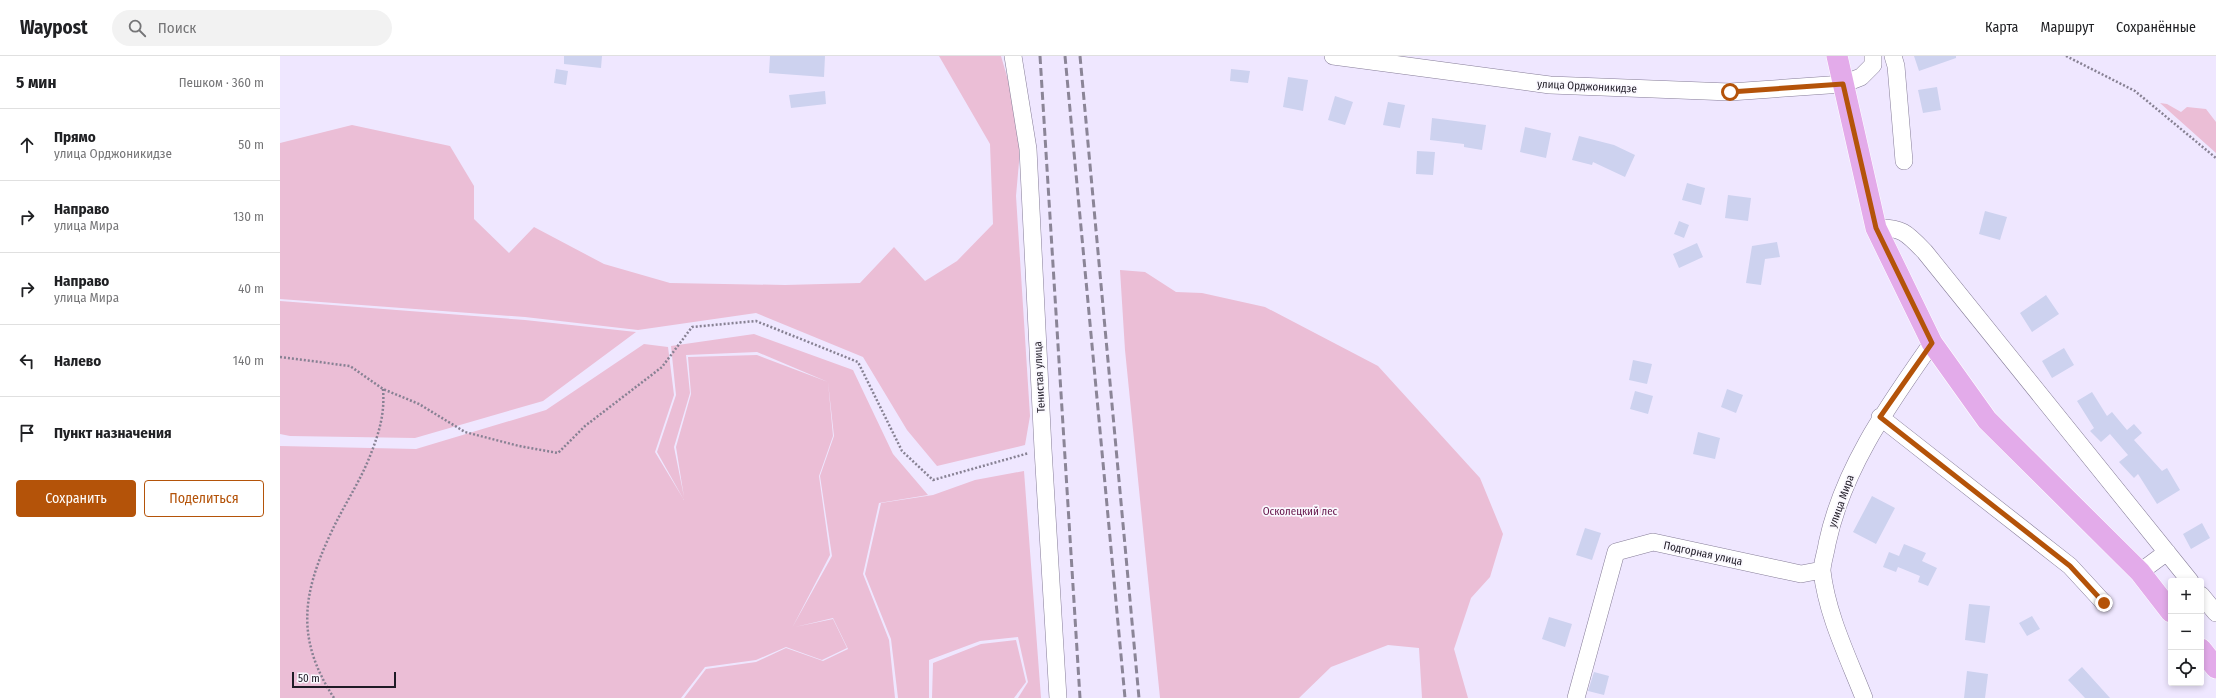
<!DOCTYPE html>
<html lang="ru">
<meta charset="utf-8">
<style>
body{margin:0;font-family:"Fira Sans Condensed",sans-serif;background:#f2f2f2;color:#202124}
.controls{position:absolute;right:12px;bottom:12px;display:grid;overflow:hidden;border-radius:4px;box-shadow:0 2px 6px #0003}
.controls button{width:36px;height:36px;display:grid;place-items:center;padding:0;border:0;border-bottom:1px solid #e0e0e0;background:#fff;color:#202124;font:20px sans-serif}
.scale{position:absolute;left:12px;bottom:10px;width:104px;box-sizing:border-box;padding-left:4px;border:2px solid #1f1b26;border-top:0;font-size:11px;line-height:14px;white-space:nowrap;color:#1f1b26;-webkit-text-stroke:3px #faf8fe;paint-order:stroke}
.stop{position:absolute;width:12px;height:12px;margin:-9px;border:3px solid #b45309;border-radius:50%;background:#fff}
.stop.end{background:#b45309;border-color:#fff;box-shadow:0 1px 4px #0008}
.list{margin:0;padding:0;list-style:none}
h2{display:flex;justify-content:space-between;align-items:center;height:52px;margin:0;padding:0 16px;font-size:17px}
h2 small{font-size:13px;font-weight:400;color:#757577}
.list li{display:grid;grid-template-columns:26px 1fr auto;gap:12px;align-items:center;box-sizing:border-box;height:72px;padding:0 16px;border-top:1px solid #e0e0e0}
.list b{display:block;font-size:15px;white-space:nowrap}
.list p{margin:0;font-size:13px;white-space:nowrap;color:#757577}
.list em{font-size:13px;font-style:normal;color:#757577}
.actions{display:flex;gap:8px;padding:12px 16px}
.actions a{flex:1;padding:9px 0;border:1px solid #b45309;border-radius:4px;text-align:center;font-size:14px;color:#b45309}
.actions .main{background:#b45309;color:#fff}
.icon{flex:none;width:22px;height:22px;fill:none;stroke:currentColor;stroke-width:2;stroke-linecap:round;stroke-linejoin:round}
.map{position:relative;flex:none;width:1936px;height:642px;overflow:hidden}
header{display:flex;align-items:center;gap:24px;box-sizing:border-box;height:56px;padding:0 20px;background:#fff;border-bottom:1px solid #e0e0e0}
header strong{font-size:19px}
nav{display:flex;gap:22px;margin-inline-start:auto;font-size:14px}
.search{width:280px;height:36px;background:#f2f2f2;display:flex;align-items:center;gap:10px;box-sizing:border-box;padding:0 14px;border-radius:22px;color:#757577;font-size:15px}
main{display:flex}
aside{flex:1;background:#fff}
.map>svg:first-child{display:block}
.green{fill:#ebbed6;fill-rule:evenodd}
.building{fill:#cdd2ef}
.lines{fill:none;stroke-linecap:round;stroke-linejoin:round}
.minor-casing{stroke:#867d98;stroke-width:18}
.major-casing{stroke:#fff;stroke-width:22}
.path{stroke:#878193;stroke-width:2.5;stroke-dasharray:2 2;stroke-linecap:butt}
.minor{stroke:#fff;stroke-width:17}
.major{stroke:#e3abea;stroke-width:21}
.rail{stroke:#8b8597;stroke-width:3;stroke-dasharray:8 4;stroke-linecap:butt}
.route{stroke:#b45309;stroke-width:5}
.labels{text-anchor:middle;stroke-width:3.5;stroke-linejoin:round;paint-order:stroke}
.street-label{font-size:11px;fill:#1f1b26;stroke:#faf8fe}
.park-label{font-size:11px;fill:#641449;stroke:#faf8fe}
</style>
<header>
<strong>Waypost</strong>
<div class="search"><svg class="icon" aria-label="search" viewBox="0 0 24 24"><circle cx="10" cy="10" r="6"/><path d="M15 15l6 6"/></svg>Поиск</div>
<nav><a>Карта</a><a>Маршрут</a><a>Сохранённые</a></nav>
</header>
<main>
<aside>
<h2>5 мин<small>Пешком · 360 m</small></h2>
<ul class="list">
<li><svg class="icon" aria-label="ahead" viewBox="0 0 24 24"><path d="M12 20V5M6 11l6-6 6 6"/></svg><div><b>Прямо</b><p>улица Орджоникидзе</p></div><em>50 m</em></li>
<li><svg class="icon" aria-label="right" viewBox="0 0 24 24"><path d="M7 20v-9h11M14 6l5 5-5 5"/></svg><div><b>Направо</b><p>улица Мира</p></div><em>130 m</em></li>
<li><svg class="icon" aria-label="right" viewBox="0 0 24 24"><path d="M7 20v-9h11M14 6l5 5-5 5"/></svg><div><b>Направо</b><p>улица Мира</p></div><em>40 m</em></li>
<li><svg class="icon" aria-label="left" viewBox="0 0 24 24"><path d="M17 20v-9H6M10 6l-5 5 5 5"/></svg><div><b>Налево</b></div><em>140 m</em></li>
<li><svg class="icon" aria-label="arrive" viewBox="0 0 24 24"><path d="M6 21V4h12l-3 4 3 4H6"/></svg><div><b>Пункт назначения</b></div></li>
</ul>
<div class="actions"><a class="main">Сохранить</a><a>Поделиться</a></div>
</aside>
<div class="map">
<svg width="1936" height="642" viewBox="0 0 1936 642">
<rect width="100%" height="100%" fill="#efe7ff"/>
<path class="green" d="M659 0H721L742 72 736 140 750 360 745 389 657 410 627 374 583 301 476 257 358 274 245 261 0 243V87L72 69 170 90 194 130V163L229 197 254 171 324 208 390 227 505 229 580 227 614 191 645 225 677 205 713 168 710 88Z
M1880 47 1887 48 1901 56 1907 51 1926 53 1936 66V97Z
M840 214 865 216 896 236 922 237 985 251 1098 310 1200 422 1223 478 1210 521 1191 542 1174 593 1188 642H1142L1139 592 1108 589 1051 611 1019 642H880L845 294Z
M0 245 245 264 356 276 263 345 135 382 10 380 0 378Z
M474 278 573 314 613 398 648 439 599 447 583 518 609 584 615 642H404L426 613 476 606 506 592 543 605 568 593 553 562 515 571 553 563 567 592 542 604 506 591 476 604 425 611 401 642H0V390L136 393 266 354 364 288 388 291 394 339 375 396 404 444 377 396 396 339 391 290ZM477 296 548 326 554 380 540 420 552 500 512 572 550 499 539 420 553 380 548 326 477 299 408 301 411 338 396 391 404 441 394 391 410 337 406 299Z
M744 415 761 642H738L748 626 738 581 700 585 649 604V642H618L611 583 585 518 601 447 653 439 695 424Z
M736 584 746 626 734 642H652L653 607 701 588Z"/>
<path class="building" d="M284 0H322L321 12 284 8Z
M490 0H545L544 21 489 17Z
M1634 0H1676V2L1639 15Z
M276 13 288 15 286 29 274 27Z
M951 13 970 15 968 27 950 25Z
M1008 21 1028 24 1023 55 1003 51Z
M1657 31 1661 54 1643 57 1638 34Z
M545 35 546 48 511 52 509 39Z
M1055 40 1073 46 1065 69 1048 64Z
M1108 46 1125 49 1120 72 1103 69Z
M1152 62 1206 69 1202 94 1184 91V88L1150 84Z
M1245 71 1271 77 1266 102 1240 96Z
M1299 80 1334 89 1355 99 1345 121 1313 106 1312 109 1292 104Z
M1137 95 1155 96 1153 119 1136 118Z
M1407 127 1425 132 1421 149 1402 144Z
M1448 139 1471 142 1468 165 1445 162Z
M1705 155 1727 161 1720 184 1699 178Z
M1399 165 1409 169 1404 182 1394 178Z
M1497 186 1500 201 1485 203 1481 229 1466 227 1472 190Z
M1417 187 1423 201 1399 212 1393 198Z
M1766 239 1779 258 1752 276 1740 257Z
M1784 292 1794 309 1772 322 1762 305Z
M1353 304 1372 308 1367 328 1349 324Z
M1447 333 1463 339 1456 357 1441 351Z
M1355 335 1373 340 1368 358 1350 353Z
M1812 336 1827 360 1832 356 1847 374 1854 368 1862 377 1854 384 1882 415 1887 412 1900 434 1877 448 1858 418 1854 422 1839 406 1848 399 1830 378 1821 386 1810 375 1814 372 1797 345Z
M1418 376 1440 382 1435 403 1413 398Z
M1592 440 1615 452 1596 488 1573 476Z
M1922 467 1930 482 1911 493 1903 478Z
M1305 472 1321 477 1312 504 1296 499Z
M1624 488 1646 497 1642 505 1657 512 1648 530 1638 526 1640 520 1618 511 1616 516 1603 511 1609 496 1619 500Z
M1689 548 1710 550 1705 587 1685 584Z
M1752 560 1760 573 1747 580 1739 567Z
M1269 561 1292 568 1285 591 1262 583Z
M1802 611 1830 642H1805L1788 624Z
M1687 615 1708 618 1705 642H1684Z
M1314 616 1329 620 1324 639 1308 635Z"/>
<g class="lines">
<g class="minor-casing">
<path id="minor" d="M733 0 748 93 763 393 778 642
M1053 0 1270 29 1450 36 1563 28 1581 21 1593 9V0
M1613 0 1616 10 1624 105
M1596 172C1622 171 1627 177 1645 196L1910 525
M1600 361 1790 510 1824 547
M1860 516 1887 496
M1921 539 1936 557
M1296 642 1336 496 1373 486 1521 518 1542 514
M1584 642C1568 601 1547 559 1542 515 1542 507 1546 496 1547 488 1563 412 1608 350 1652 287"/>
</g>
<g class="major-casing">
<path id="major" d="M1557 0 1596 172 1652 287 1707 364 1860 516 1891 556
M1921 593 1936 612"/>
</g>
<path class="path" d="M1786 0 1855 35 1936 102
M0 301 70 310 103 333 139 348 185 376 239 390 278 397 305 370 382 311 412 271 476 265 578 306 622 395 653 424 749 397
M54 642C16 584 22 539 50 479 62 452 79 428 90 400 99 377 105 358 103 333"/>
<use href="#minor" class="minor"/>
<use href="#major" class="major"/>
<path class="rail" d="M760 0 800 642
M785 0 845 642
M800 0 859 642"/>
</g>
<g class="lines">
<path class="route" d="M1450 36 1563 28 1596 172 1652 287 1600 361 1790 510 1824 547"/>
</g>
<g class="labels">
<g class="street-label">
<text transform="translate(1307 30) rotate(3)" y="4">улица Орджоникидзе</text>
<text transform="translate(759 321) rotate(-93)" y="4">Тенистая улица</text>
<text transform="translate(1561 445) rotate(-70)" y="4">улица Мира</text>
<text transform="translate(1423 497) rotate(12)" y="4">Подгорная улица</text>
</g>
<g class="park-label">
<text x="1020" y="459">Осколецкий лес</text>
</g>
</g>
</svg>
<div class="controls">
<button>+</button>
<button>−</button>
<button><svg class="icon" aria-label="locate" viewBox="0 0 24 24"><circle cx="12" cy="12" r="6"/><path d="M12 2v4M12 18v4M2 12h4M18 12h4"/></svg></button>
</div>
<div class="scale">50 m</div>
<div class="stop" style="left:1450px;top:36px"></div>
<div class="stop end" style="left:1824px;top:547px"></div>
</div>
</main>
